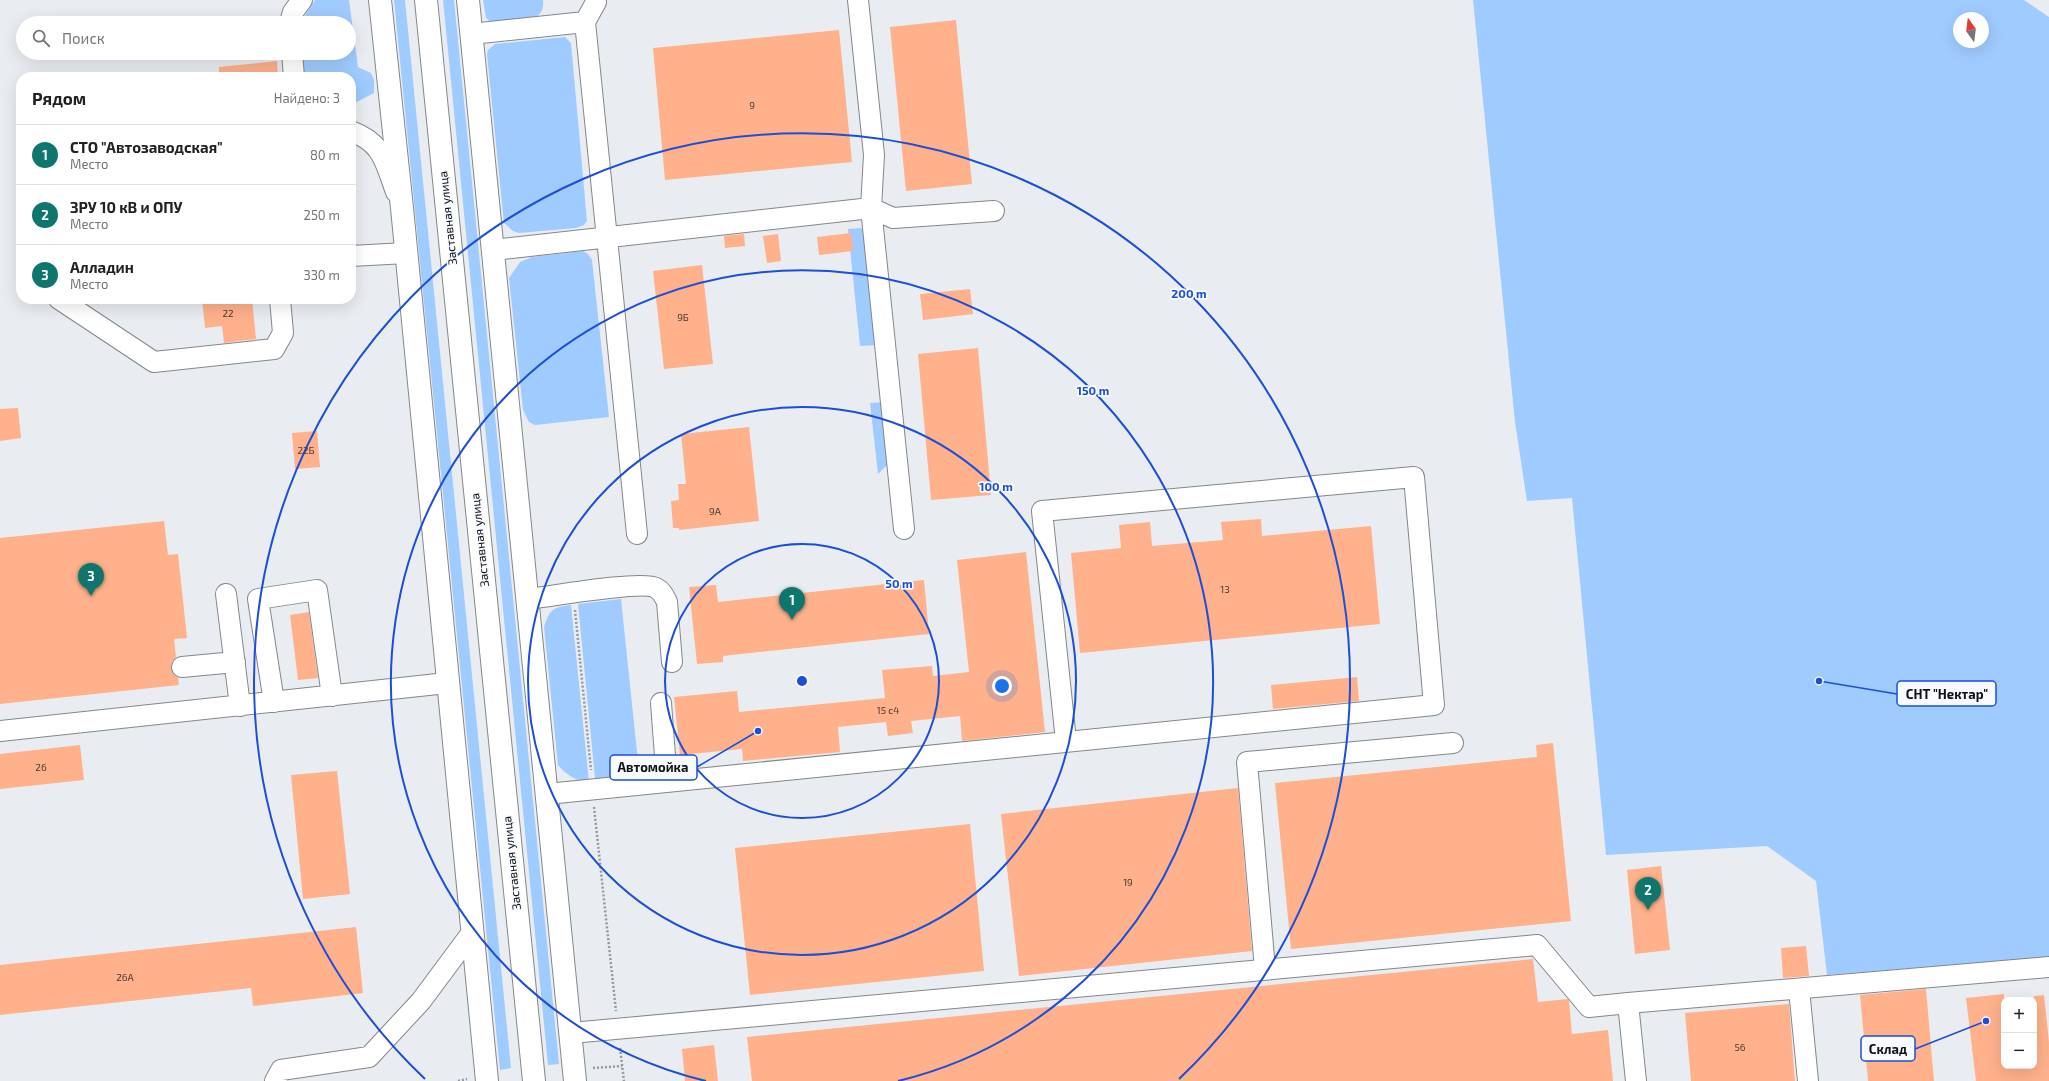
<!DOCTYPE html>
<html lang="ru">
<meta charset="utf-8">
<style>
body{margin:0;font-family:"Exo 2",sans-serif;background:#f2f2f2;color:#202124}
.controls{position:absolute;right:12px;bottom:12px;display:grid;overflow:hidden;border-radius:8px;box-shadow:0 4px 16px #0002}
.controls button{width:36px;height:36px;display:grid;place-items:center;padding:0;border:0;border-bottom:1px solid #e0e0e0;background:#fff;color:#202124;font:20px sans-serif}
.compass{position:absolute;left:1953px;top:12px;width:36px;height:36px;border-radius:50%;background:#fff;box-shadow:0 4px 16px #0002;rotate:346deg}
.you{position:absolute;left:1002px;top:686px;width:14px;height:14px;margin:-10px;border:3px solid #fff;border-radius:50%;background:#1a73e8;box-shadow:0 0 0 6px #1a73e833}
.badge{display:grid;place-items:center;width:26px;height:26px;border-radius:50%;background:#0f766e;color:#fff;font-size:13px;font-weight:700}
.pin{position:absolute;translate:-50% -33px;filter:drop-shadow(0 1px 2px #0008)}
.pin::after{content:'';position:absolute;top:21px;width:14px;height:12px;background:inherit;clip-path:polygon(0 0,100% 0,50% 100%)}
.list{margin:0;padding:0;list-style:none}
h2{display:flex;justify-content:space-between;align-items:center;height:52px;margin:0;padding:0 16px;font-size:17px}
h2 small{font-size:13px;font-weight:400;color:#757577}
.list li{display:grid;grid-template-columns:26px 1fr auto;gap:12px;align-items:center;box-sizing:border-box;height:60px;padding:0 16px;border-top:1px solid #e0e0e0}
.list b{display:block;font-size:15px;white-space:nowrap}
.list p{margin:0;font-size:13px;white-space:nowrap;color:#757577}
.list em{font-size:13px;font-style:normal;color:#757577}
.icon{flex:none;width:22px;height:22px;fill:none;stroke:currentColor;stroke-width:2;stroke-linecap:round;stroke-linejoin:round}
.map{position:relative;flex:none;width:2049px;height:1081px;overflow:hidden}
.search{position:absolute;background:#fff;box-shadow:0 4px 16px #0002;left:16px;top:16px;width:340px;height:44px;display:flex;align-items:center;gap:10px;box-sizing:border-box;padding:0 14px;border-radius:22px;color:#757577;font-size:15px}
.panel{position:absolute;background:#fff;box-shadow:0 4px 16px #0002;left:16px;top:72px;width:340px;height:232px;border-radius:16px}
.map>svg:first-child{display:block}
.green{fill:#a0cbfe;fill-rule:evenodd}
.building{fill:#feb18b}
.lines{fill:none;stroke-linecap:round;stroke-linejoin:round}
.minor-casing{stroke:#83878a;stroke-width:22}
.major-casing{stroke:#83878a;stroke-width:24}
.path{stroke:#95989b;stroke-width:2.5;stroke-dasharray:2 2;stroke-linecap:butt}
.minor{stroke:#fff;stroke-width:20}
.major{stroke:#fff;stroke-width:22}
.ring{fill:none;stroke:#1d4ed8;stroke-width:2}
.labels{text-anchor:middle;stroke-width:3.5;stroke-linejoin:round;paint-order:stroke}
.number-label{font-size:10px;fill:#4c3a32}
.street-label{font-size:12px;fill:#111214;stroke:#f7fafe}
.centre{fill:#1d4ed8;stroke:#f7fafe;stroke-width:2}
.ring-label{font-size:12px;text-anchor:middle;font-weight:bold;fill:#1d4ed8;stroke:#f7fafe;stroke-width:3.5;stroke-linejoin:round;paint-order:stroke}
.leader{fill:none;stroke:#1d4ed8;stroke-width:1.5}
.callout-dot{fill:#1d4ed8;stroke:#f7fafe;stroke-width:1.5}
.callout{fill:#f7fafe;stroke:#1d4ed8;stroke-width:1.5}
.callout-label{font-size:13px;text-anchor:middle;font-weight:bold;fill:#111214}
</style>
<div class="map">
<svg width="2049" height="1081" viewBox="0 0 2049 1081">
<rect width="100%" height="100%" fill="#e9edf1"/>
<path class="green" d="M315 0H349L358 67 371 73 374 80V93L351 105V77H302L300 53H349V23H300Z
M394 0H405L511 1068 500 1070Z
M443 0H454L559 1064 548 1065Z
M483 0H543C544 8 541 15 534 18L492 23 486 18Z
M1473 0H2024L2049 17V957L1827 975 1816 881 1767 846 1606 855 1572 498 1527 501 1515 422ZM1959 18H1983V42H1959Z
M565 37 571 43 587 221 584 225 576 228 519 233 513 231 504 223 487 55 488 50 495 44Z
M861 228 864 231 877 345 860 346 848 229Z
M583 251 588 254 592 260 609 417 535 425 529 422 523 410 509 278 520 262 532 257Z
M883 402 888 464 878 474 870 403Z
M621 599 639 771 635 776 597 780 595 778 578 604Z
M571 605 589 782C577 782 565 774 558 765L544 627C550 608 553 608 571 605Z"/>
<path class="building" d="M956 20 972 184 906 191 890 27Z
M839 30 852 162 665 180 653 48Z
M277 61 278 77H219V67Z
M851 233 853 251 819 255 817 237Z
M744 234 745 246 725 248 724 236Z
M778 234 781 261 767 263 763 236Z
M702 265 713 364 664 369 653 271Z
M970 289 973 314 923 320 920 294Z
M202 299H252L256 339 224 343 222 326 205 328Z
M978 348 991 495 931 500 918 354Z
M18 408 21 438 0 441V409Z
M749 427 759 521 679 530V528H673L671 501 679 500 678 484H686L681 434Z
M317 431 320 467 295 469 292 433Z
M1261 519 1262 536 1371 526 1380 624 1080 653 1071 553 1121 548 1119 525 1150 522 1152 546 1223 540 1221 522Z
M164 521 168 555 178 554 187 638 174 639 176 657 172 662 171 668 173 674 178 678 179 685 0 704V538Z
M1026 552 1045 732 962 741 960 716 911 721 913 733 888 736 886 722 838 727 840 752 743 761 742 749 680 755 674 697 737 691 739 712 885 698 882 670 932 666 933 676 969 672 957 560Z
M924 580 929 634 723 656V662L697 664 689 587 716 585 718 602Z
M309 612 318 678 298 680 290 615Z
M1357 677 1359 701 1273 709 1271 685Z
M1553 743 1571 921 1291 949 1275 783 1537 757 1536 745Z
M80 745 84 780 0 789V754Z
M337 771 350 894 303 899 291 775Z
M1238 788 1252 951 1019 976 1001 814Z
M970 824 984 971 750 995 735 848Z
M1661 866 1670 950 1635 954 1627 870Z
M356 927 363 993 253 1006 251 988 0 1015V965Z
M1806 946 1809 976 1783 978 1781 948Z
M1533 959 1538 1002 1568 999 1569 1001 1572 1034 1608 1030 1613 1081H752L747 1037Z
M1926 989 1934 1081H1868L1860 995Z
M2004 994V1066H2034V996L2044 995 2049 1042V1081H1976L1966 998Z
M1789 1004 1795 1081H1691L1685 1013Z
M714 1045 718 1081H685L682 1049Z"/>
<g class="lines">
<g class="minor-casing">
<path id="minor" d="M858 0 874 155 871 208 904 529
M585 22 637 534
M290 23 293 12 302 0
M471 34 585 22 596 2
M292 53 294 77
M351 131C383 143 385 162 396 192
M493 250 871 208 893 218 994 211
M351 256 406 253
M59 299 154 362 274 349 283 333 280 299
M226 594 240 706
M528 599C548 597 642 580 656 588 662 591 664 596 667 602L672 662
M182 667 235 662
M274 702 258 599 317 590 332 696
M661 703 667 782
M0 731 447 683
M547 794 1434 705 1414 477 1042 511 1066 741
M1265 969 1247 762 1453 743
M1799 989 1808 1081
M1628 1003 2049 967
M571 1033 1537 945 1589 1007 1628 1003 1636 1081
M275 1081 281 1070 369 1057 421 1001 473 931"/>
</g>
<g class="major-casing">
<path id="major" d="M380 0 402 208 487 1081
M426 0 534 1081
M468 0 575 1081"/>
</g>
<path class="path" d="M575 610 591 770
M594 807 616 1011
M620 1048 624 1081
M593 1068 622 1066
M458 1081 467 1079"/>
<use href="#minor" class="minor"/>
<use href="#major" class="major"/>
</g>
<g class="ring">
<circle cx="802" cy="681" r="137"/>
<circle cx="802" cy="681" r="274"/>
<path d="M706 1081A411 411 0 1 1 898 1081"/>
<path d="M425 1079A548 548 0 1 1 1179 1079"/>
</g>
<g class="labels">
<g class="number-label">
<text x="752" y="109">9</text>
<text x="228" y="317">22</text>
<text x="683" y="321">9Б</text>
<text x="306" y="454">22Б</text>
<text x="715" y="515">9А</text>
<text x="1225" y="593">13</text>
<text x="888" y="714">15 с4</text>
<text x="41" y="771">26</text>
<text x="1128" y="886">19</text>
<text x="125" y="981">26А</text>
<text x="1740" y="1051">56</text>
</g>
<g class="street-label">
<text transform="translate(448 218) rotate(-96)" y="4">Заставная улица</text>
<text transform="translate(480 540) rotate(-96)" y="4">Заставная улица</text>
<text transform="translate(512 863) rotate(-96)" y="4">Заставная улица</text>
</g>
</g>
<circle cx="802" cy="681" r="6" class="centre"/>
<g class="ring-label">
<text x="1189" y="298">200 m</text>
<text x="1093" y="395">150 m</text>
<text x="996" y="491">100 m</text>
<text x="899" y="588">50 m</text>
</g>
<path class="leader" d="M1819 681L1897 694M758 731L697 767M1986 1021L1915 1049"/>
<g class="callout-dot">
<circle cx="1819" cy="681" r="4"/>
<circle cx="758" cy="731" r="4"/>
<circle cx="1986" cy="1021" r="4"/>
</g>
<g class="callout">
<rect x="1897" y="681" width="99" height="25" rx="4"/>
<rect x="610" y="755" width="87" height="25" rx="4"/>
<rect x="1861" y="1036" width="54" height="25" rx="4"/>
</g>
<g class="callout-label">
<text x="1947" y="699">СНТ "Нектар"</text>
<text x="653" y="772">Автомойка</text>
<text x="1888" y="1054">Склад</text>
</g>
</svg>
<div class="controls">
<button>+</button>
<button>−</button>
</div>
<svg class="compass" viewBox="-18 -18 36 36"><path d="M0-13l5 13h-10z" fill="#e53935"/><path d="M0 13l5-13h-10z" fill="#757577"/></svg>
<div class="you"></div>
<div class="pin badge" style="left:792px;top:620px">1</div>
<div class="pin badge" style="left:1648px;top:910px">2</div>
<div class="pin badge" style="left:91px;top:596px">3</div>
<div class="search"><svg class="icon" aria-label="search" viewBox="0 0 24 24"><circle cx="10" cy="10" r="6"/><path d="M15 15l6 6"/></svg>Поиск</div>
<section class="panel">
<h2>Рядом<small>Найдено: 3</small></h2>
<ul class="list">
<li><span class="badge">1</span><div><b>СТО &quot;Автозаводская&quot;</b><p>Место</p></div><em>80 m</em></li>
<li><span class="badge">2</span><div><b>ЗРУ 10 кВ и ОПУ</b><p>Место</p></div><em>250 m</em></li>
<li><span class="badge">3</span><div><b>Алладин</b><p>Место</p></div><em>330 m</em></li>
</ul>
</section>
</div>
